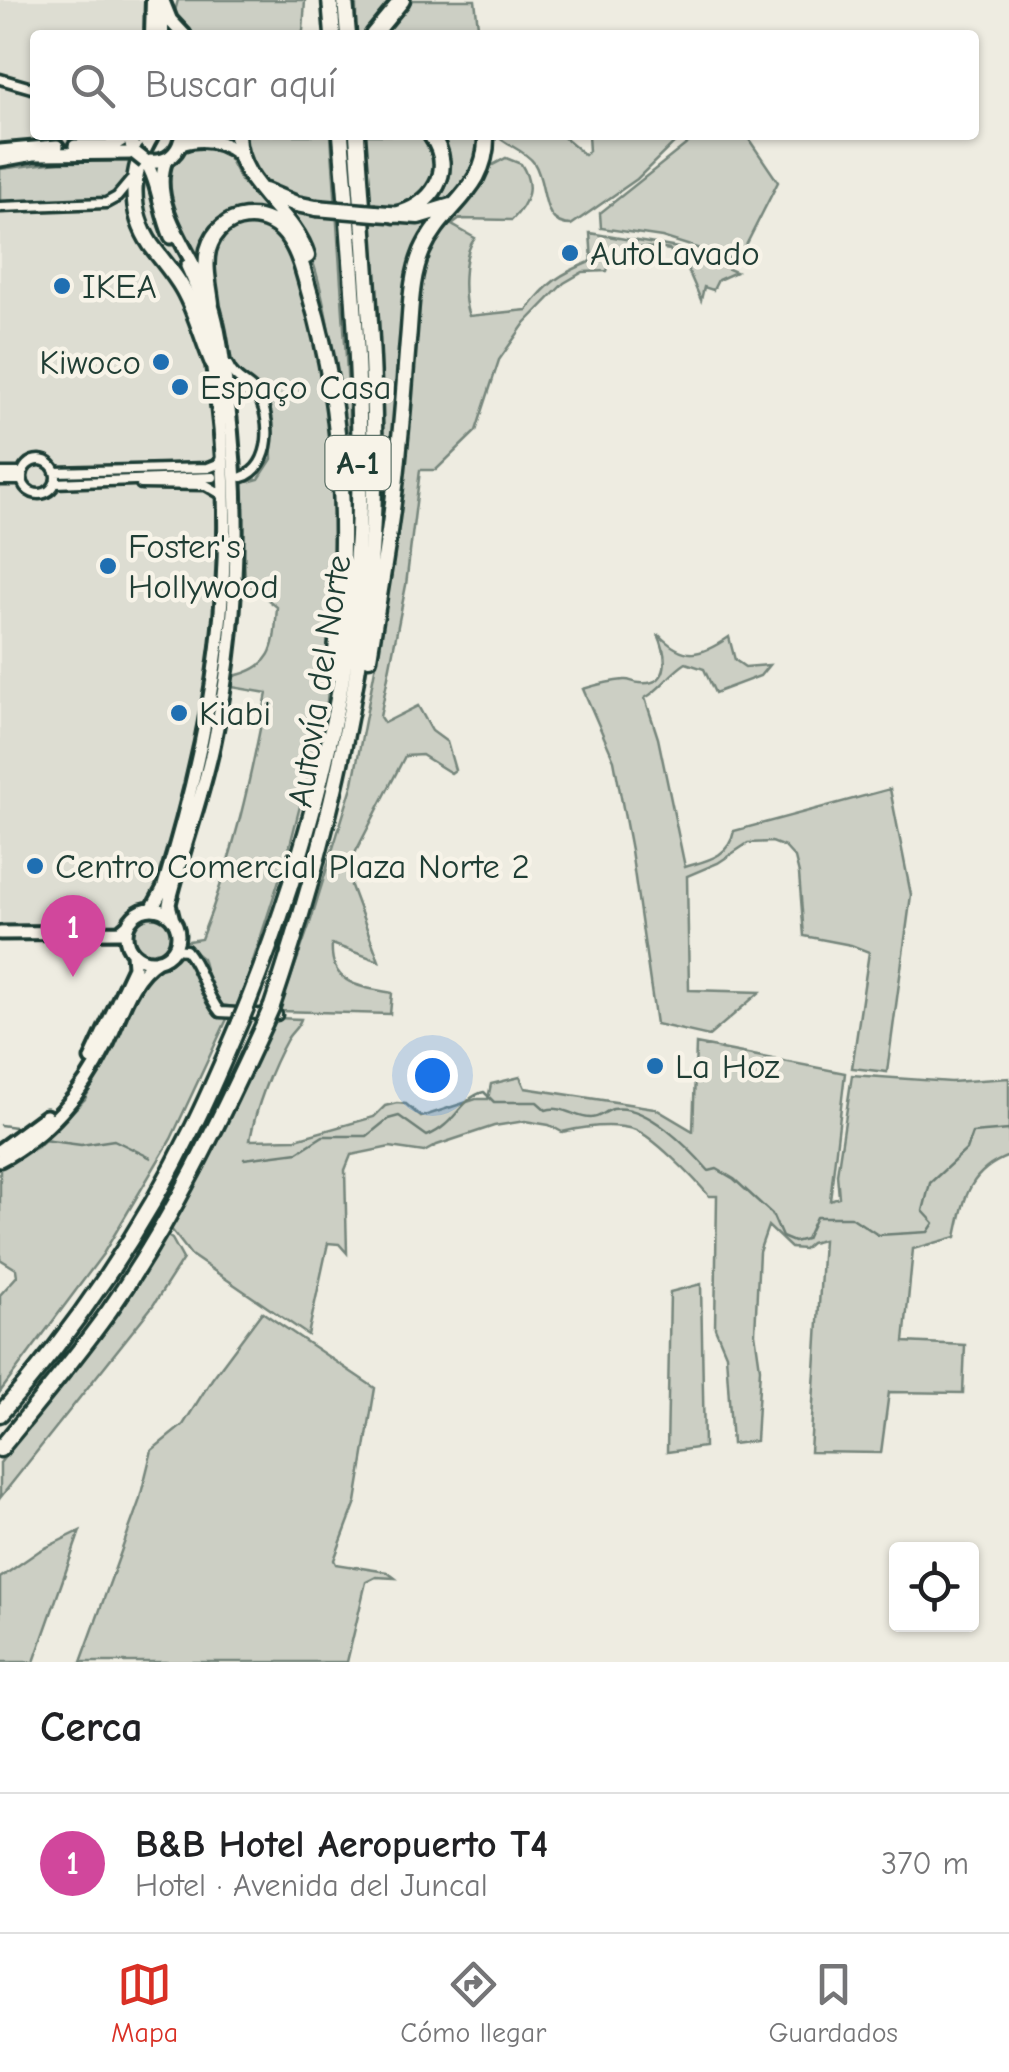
<!DOCTYPE html>
<html lang="es">
<meta charset="utf-8">
<style>
body{margin:0;font-family:"Comic Neue",sans-serif;background:#f2f2f2;color:#202124}
.controls{position:absolute;right:30px;bottom:30px;display:grid;overflow:hidden;border-radius:10px;box-shadow:0 2px 8px #0004}
.controls button{width:90px;height:90px;display:grid;place-items:center;padding:0;border:0;border-bottom:2px solid #e0e0e0;background:#fff;color:#202124;font:50px sans-serif}
.you{position:absolute;left:432px;top:1075px;width:35px;height:35px;margin:-25px;border:8px solid #fff;border-radius:50%;background:#1a73e8;box-shadow:0 0 0 15px #1a73e833}
.badge{display:grid;place-items:center;width:65px;height:65px;border-radius:50%;background:#d93025;color:#fff;font-size:32px;font-weight:700}
.pin{position:absolute;translate:-50% -82px;filter:drop-shadow(0 2px 5px #0008)}
.pin::after{content:'';position:absolute;top:52px;width:35px;height:30px;background:inherit;clip-path:polygon(0 0,100% 0,50% 100%)}
.list{margin:0;padding:0;list-style:none}
h2{display:flex;justify-content:space-between;align-items:center;height:130px;margin:0;padding:0 40px;font-size:42px}
h2 small{font-size:32px;font-weight:400;color:#757577}
.list li{display:grid;grid-template-columns:65px 1fr auto;gap:30px;align-items:center;box-sizing:border-box;height:140px;padding:0 40px;border-top:2px solid #e0e0e0}
.list b{display:block;font-size:38px;white-space:nowrap}
.list p{margin:0;font-size:32px;white-space:nowrap;color:#757577}
.list em{font-size:32px;font-style:normal;color:#757577}
.icon{flex:none;width:55px;height:55px;fill:none;stroke:currentColor;stroke-width:2;stroke-linecap:round;stroke-linejoin:round}
.map{position:relative;flex:none;width:1009px;height:1662px;overflow:hidden}
.search{position:absolute;background:#fff;box-shadow:0 2px 8px #0004;left:30px;right:30px;top:30px;height:110px;display:flex;align-items:center;gap:25px;box-sizing:border-box;padding:0 35px;border-radius:10px;color:#757577;font-size:38px}
.sheet{height:270px;background:#fff}
nav{display:flex;justify-content:space-around;align-items:center;box-sizing:border-box;height:140px;border-top:2px solid #e0e0e0;background:#fff;font-size:28px;color:#757577}
nav a{display:grid;justify-items:center;gap:5px}
nav .on{color:#d93025}
.map>svg:first-child{display:block}
.built{fill:#ddddd2}
.green{fill:#cccfc4;stroke:#76867c;stroke-width:2.5}
.lines{fill:none;stroke-linecap:round;stroke-linejoin:round}
.stream{stroke:#6c7e74;stroke-width:2.5}
.street-casing{stroke:#1f3d34;stroke-width:15}
.secondary-casing{stroke:#1f3d34;stroke-width:19}
.primary-casing{stroke:#1f3d34;stroke-width:20}
.highway-casing{stroke:#1f3d34;stroke-width:21}
.street{stroke:#f7f3e8;stroke-width:8}
.secondary{stroke:#f7f3e8;stroke-width:11}
.primary{stroke:#f7f3e8;stroke-width:12}
.highway{stroke:#f7f3e8;stroke-width:14}
.primary-bridge-casing{stroke:#1f3d34;stroke-width:20;stroke-linecap:butt}
.highway-bridge-casing{stroke:#1f3d34;stroke-width:21;stroke-linecap:butt}
.primary-bridge{stroke:#f7f3e8;stroke-width:12}
.highway-bridge{stroke:#f7f3e8;stroke-width:14}
.poi-dot{fill:#1f6fb2;stroke:#f7f3e8;stroke-width:4}
.labels{text-anchor:middle;stroke-width:9;stroke-linejoin:round;paint-order:stroke}
.shield{fill:#f7f3e8;stroke:#60746a;stroke-width:2.5}
.shield-label{font-size:32px;font-weight:bold;fill:#1f3d34}
.poi-label{font-size:35px;fill:#1f3d34;stroke:#f7f3e8;text-anchor:start}
.street-label{font-size:35px;fill:#1f3d34;stroke:#f7f3e8}
</style>
<div class="map">
<svg width="1009" height="1662" viewBox="0 0 1009 1662">
<rect width="100%" height="100%" fill="#eeece1"/>
<filter id="ink" filterUnits="userSpaceOnUse"><feTurbulence type="fractalNoise" baseFrequency=".01" numOctaves="2"/><feDisplacementMap in="SourceGraphic" scale="20" xChannelSelector="R" yChannelSelector="G"/><feConvolveMatrix kernelMatrix="1 2 1 2 8 2 1 2 1" color-interpolation-filters="sRGB"/></filter>
<g filter="url(#ink)">
<path class="built" d="M0 0H153L152 35H35V135H126L112 146H30L0 151Z
M135 153 140 158 168 231 193 279 224 470 214 687 155 900 130 910 119 928 0 933V203L125 185Z"/>
<path class="green" d="M178 0H305L303 31 301 35H189L173 19Z
M356 0H392L365 35H356Z
M410 0H475L479 35H382Z
M242 135H331L349 402 348 526C342 453 335 262 287 211L290 208 323 214V201C273 196 251 187 242 135Z
M364 135H422C450 169 424 203 386 207V222L432 224 414 254 407 278 384 535 379 536 383 432Z
M442 135H479C481 167 467 189 439 205L436 203C454 181 452 160 442 135Z
M496 135H561L585 155 589 151 588 135H682L637 179 571 225C539 225 548 184 534 163 525 150 507 146 496 135Z
M698 135H746L778 182 738 261 662 237 601 228 600 213Z
M203 146 219 148 227 154 241 181 285 225 273 215 243 211 201 261H197L176 217 165 173C175 159 185 148 203 146Z
M506 158 521 164C535 186 529 202 512 220L460 219 452 225 475 238C462 254 462 297 469 316L527 310C548 282 560 274 592 261L590 233 678 248 736 272 718 280 713 290 704 287 701 300 685 263 677 261 670 250C646 246 616 242 607 271L583 272 564 283 525 323 499 360 476 431 436 470H420L406 585 380 717 384 723 418 706 432 731 447 742 455 770 451 773 422 755 405 756 351 861V886L379 961 332 944C329 985 361 987 392 993L390 1014 279 1011 310 923 353 783 379 648 404 469 420 273 428 252 447 224 481 187 491 166Z
M74 160 132 161 125 185 104 201 0 203V169Z
M261 223 281 235 297 267 316 330 330 426 339 565 327 701 289 849 238 1008 222 1005 212 994 202 958 182 942 201 939C233 859 251 778 267 693L232 687 233 676C276 667 274 644 277 607L252 587 245 576 240 484 259 479 272 459 270 407 259 388 234 372C230 351 226 330 221 309 210 263 202 227 261 223Z
M658 634C684 661 700 657 729 637L735 660 745 667 769 665 760 676 715 693 704 669 686 663C670 673 660 690 645 698L658 738 685 867C708 860 729 857 734 831L890 789 911 895 887 1072 852 1068 869 952 851 945 804 936 799 874 795 858 785 847 772 842 748 843 718 863 687 876 689 990 760 992 709 1036 656 1024 631 850 614 760 583 689C596 685 610 681 624 680 629 679 634 683 640 683 673 686 666 652 658 634Z
M131 935a20 20 0 1 1 40 0a20 20 0 1 1-40 0Z
M180 953C204 972 192 998 227 1019L171 1139 103 1254 0 1392V1295L17 1276 16 1269 0 1259V1167L38 1147 85 1099 148 971 164 966Z
M275 1018 301 1019C298 1028 292 1031 287 1039 271 1068 256 1107 250 1140L296 1139 374 1117 385 1106 397 1103 406 1104 421 1117 476 1099H488L491 1084 520 1077 525 1088 654 1108 693 1131 696 1044 845 1073 830 1200 839 1197 837 1174 852 1075 951 1082 1009 1078V1156C968 1171 964 1199 956 1237L913 1249 904 1342 965 1345 963 1393 889 1392 881 1453 810 1452 823 1240 811 1243 804 1249 791 1248 768 1226 759 1252 755 1333 760 1368 756 1441 732 1444 726 1354 715 1328 717 1196H709C696 1180 651 1134 633 1129 611 1123 584 1127 562 1132L549 1125 525 1121 494 1126 437 1145 424 1152 390 1147 351 1155 345 1170 347 1253 339 1244 328 1243 308 1335 191 1255 171 1229 225 1129Z
M166 1235 172 1239 183 1259 154 1304 0 1498V1463L108 1327Z
M701 1284 704 1447 667 1452 670 1292Z
M262 1312 375 1388 356 1502 334 1560 336 1564 387 1572 395 1578 376 1577 366 1582 347 1662H81L139 1502 152 1450 183 1425 212 1379Z
M80 1531 34 1662H0V1578L39 1551Z"/>
<g class="lines">
<path class="stream" d="M0 1125 23 1128
M43 1140 81 1145 114 1140 151 1158
M244 1159 298 1152 323 1136H367L388 1119 399 1116 427 1136C456 1125 461 1097 484 1092L494 1102H537L546 1110C563 1105 575 1118 591 1118 600 1118 605 1111 613 1109 646 1103 689 1148 709 1171L717 1169 734 1179 772 1214 782 1237 794 1242 806 1239 816 1217H851L878 1235 928 1232 934 1223 923 1211 930 1183 966 1150 972 1133 1009 1130"/>
<g class="street-casing">
<path id="street" d="M0 79 35 89
M0 207 106 203 117 197 132 179
M228 365C234 380 247 382 256 393 273 416 273 468 242 477
M228 400 239 390 253 395
M22 477a17 17 0 1 1 34 0a17 17 0 1 1-34 0Z
M55 472 208 468 218 464 222 456
M0 473H22
M0 480H22
M55 483 213 477
M141 484 206 485 223 495
M174 949 186 950C202 969 204 993 220 1012L277 1015"/>
</g>
<g class="secondary-casing">
<path id="secondary" d="M75 146H112L128 136
M0 151 57 146
M0 160 34 154 135 153
M166 160C148 207 197 259 211 302 221 333 224 368 228 400 242 514 238 630 214 742 203 797 182 850 169 904L173 920
M145 161C159 182 160 213 171 237
M152 909 163 889C215 719 238 577 217 400 211 354 208 308 187 266
M126 935a26 26 0 1 1 52 0a26 26 0 1 1-52 0Z
M0 933 120 932 128 925
M91 1059 134 967 133 953
M0 1150 46 1116
M0 1160C47 1135 83 1093 106 1046 121 1016 129 978 158 960"/>
</g>
<g class="primary-casing">
<path id="primary" d="M162 0 170 20 184 35
M152 35 153 0
M162 35V8
M128 135 135 153
M180 144C202 136 221 140 239 154
M145 161C162 164 176 158 181 140"/>
</g>
<g class="highway-casing">
<path id="highway" d="M330 0 333 35
M345 0 348 35
M373 35 402 0
M151 135C130 169 128 211 151 245 162 260 174 273 183 289 196 312 202 337 212 361
M237 135C238 187 293 210 307 256
M265 191 296 204 316 208
M375 213 418 216 451 206
M394 215C432 207 457 171 431 135
M211 303C209 286 204 267 208 250 219 210 269 206 290 240 301 257 305 278 311 298 346 416 348 549 334 671
M369 658C380 588 393 518 399 447 403 412 405 376 408 341 411 311 410 279 422 251 442 205 488 191 486 135
M247 1005C307 854 349 699 358 536 364 402 352 268 341 135
M272 1006C323 854 362 699 372 538 380 404 366 269 357 135
M0 1414C76 1329 143 1229 193 1127 210 1093 225 1057 240 1022
M0 1449C37 1404 75 1359 109 1311 172 1221 219 1122 265 1022"/>
</g>
<use href="#street" class="street"/>
<use href="#secondary" class="secondary"/>
<use href="#primary" class="primary"/>
<use href="#highway" class="highway"/>
<g class="primary-bridge-casing">
<path id="primary-bridge" d="M135 153 145 161"/>
</g>
<g class="highway-bridge-casing">
<path id="highway-bridge" d="M316 208 375 213
M240 1022 247 1005
M265 1022 272 1006"/>
</g>
<use href="#primary-bridge" class="primary-bridge"/>
<use href="#highway-bridge" class="highway-bridge"/>
</g>
</g>
<g class="poi-dot">
<circle cx="570" cy="253" r="10"/>
<circle cx="62" cy="286" r="10"/>
<circle cx="161" cy="362" r="10"/>
<circle cx="180" cy="387" r="10"/>
<circle cx="108" cy="566" r="10"/>
<circle cx="179" cy="713" r="10"/>
<circle cx="35" cy="866" r="10"/>
<circle cx="655" cy="1066" r="10"/>
</g>
<g class="labels">
<rect class="shield" x="325.5" y="436" width="65" height="54" rx="8"/>
<g class="shield-label">
<text x="358" y="474">A-1</text>
</g>
<g class="poi-label">
<text x="590" y="265">AutoLavado</text>
<text x="82" y="298">IKEA</text>
<text x="141" y="374" text-anchor="end">Kiwoco</text>
<text x="200" y="399">Espaço Casa</text>
<text x="128" y="558">Foster's<tspan x="128" dy="40">Hollywood</tspan></text>
<text x="199" y="725">Kiabi</text>
<text x="55" y="878">Centro Comercial Plaza Norte 2</text>
<text x="675" y="1078">La Hoz</text>
</g>
<g class="street-label">
<text transform="translate(319 681) rotate(-81)" y="12">Autovía del Norte</text>
</g>
</g>
</svg>
<div class="controls">
<button><svg class="icon" aria-label="locate" viewBox="0 0 24 24"><circle cx="12" cy="12" r="6"/><path d="M12 2v4M12 18v4M2 12h4M18 12h4"/></svg></button>
</div>
<div class="you"></div>
<div class="pin badge" style="left:73px;top:977px;background:#d1479c">1</div>
<div class="search"><svg class="icon" aria-label="search" viewBox="0 0 24 24"><circle cx="10" cy="10" r="6"/><path d="M15 15l6 6"/></svg>Buscar aquí</div>
</div>
<section class="sheet">
<h2>Cerca<small></small></h2>
<ul class="list">
<li><span class="badge" style="background:#d1479c">1</span><div><b>B&amp;B Hotel Aeropuerto T4</b><p>Hotel · Avenida del Juncal</p></div><em>370 m</em></li>
</ul>
</section>
<nav>
<a class="on"><svg class="icon" aria-label="map" viewBox="0 0 24 24"><path d="M3 6l6-2 6 2 6-2v14l-6 2-6-2-6 2zM9 4v14M15 6v14"/></svg>Mapa</a>
<a><svg class="icon" aria-label="directions" viewBox="0 0 24 24"><path d="M12 3l9 9-9 9-9-9zM9 14v-3h6M13 9l2 2-2 2"/></svg>Cómo llegar</a>
<a><svg class="icon" aria-label="saved" viewBox="0 0 24 24"><path d="M7 4h10v16l-5-4-5 4z"/></svg>Guardados</a>
</nav>
